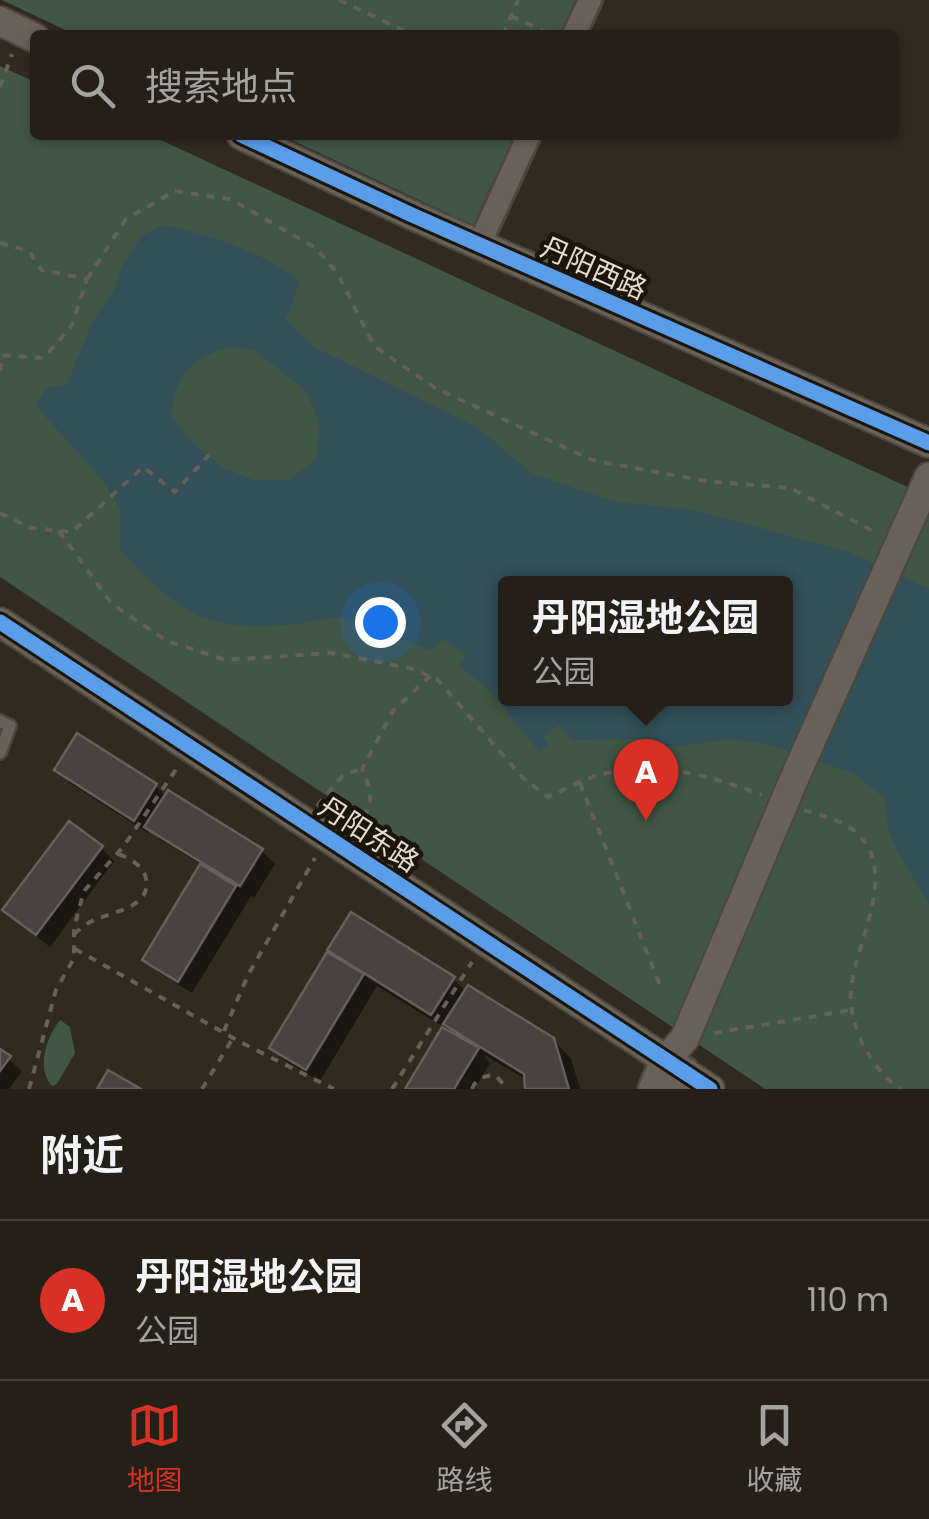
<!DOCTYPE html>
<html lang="zh">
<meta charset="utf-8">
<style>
body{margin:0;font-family:Poppins,"Noto Sans SC",sans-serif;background:#312d24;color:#f1f3f6}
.you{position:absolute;left:380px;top:622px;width:35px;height:35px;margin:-25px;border:8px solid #fff;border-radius:50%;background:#1a73e8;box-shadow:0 0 0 15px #1a73e833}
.badge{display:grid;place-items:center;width:65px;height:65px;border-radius:50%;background:#d93025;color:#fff;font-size:32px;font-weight:700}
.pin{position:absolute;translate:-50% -82px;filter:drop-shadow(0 2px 5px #0008)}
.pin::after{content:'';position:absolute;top:52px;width:35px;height:30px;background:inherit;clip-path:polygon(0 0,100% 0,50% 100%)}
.popup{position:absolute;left:498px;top:576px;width:295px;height:130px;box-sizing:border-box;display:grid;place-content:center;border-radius:10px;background:#252017;filter:drop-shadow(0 2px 8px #0005);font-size:32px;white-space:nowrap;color:#a3a3a1}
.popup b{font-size:38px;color:#f1f3f6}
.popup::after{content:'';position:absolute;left:50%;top:100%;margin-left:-20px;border:20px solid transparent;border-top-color:#252017}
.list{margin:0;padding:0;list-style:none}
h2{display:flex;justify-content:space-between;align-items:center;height:130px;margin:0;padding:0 40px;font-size:42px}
h2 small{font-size:32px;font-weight:400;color:#a3a3a1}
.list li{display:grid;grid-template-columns:65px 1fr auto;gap:30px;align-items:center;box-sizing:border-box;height:160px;padding:0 40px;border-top:2px solid #423e36}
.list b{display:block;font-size:38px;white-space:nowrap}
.list p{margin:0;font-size:32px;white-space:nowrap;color:#a3a3a1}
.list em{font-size:32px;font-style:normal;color:#a3a3a1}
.icon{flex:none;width:55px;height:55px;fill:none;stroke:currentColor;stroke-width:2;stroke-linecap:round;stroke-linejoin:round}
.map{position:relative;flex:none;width:929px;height:1089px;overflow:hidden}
.search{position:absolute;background:#252017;box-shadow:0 2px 8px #0004;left:30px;right:30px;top:30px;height:110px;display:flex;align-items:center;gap:25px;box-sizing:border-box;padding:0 35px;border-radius:10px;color:#a3a3a1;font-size:38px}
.sheet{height:290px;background:#252017}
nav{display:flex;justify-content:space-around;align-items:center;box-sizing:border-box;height:140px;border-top:2px solid #423e36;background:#252017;font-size:28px;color:#a3a3a1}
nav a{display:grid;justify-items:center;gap:5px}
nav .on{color:#d93025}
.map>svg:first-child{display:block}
.green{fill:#415645;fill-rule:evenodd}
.water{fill:#345058;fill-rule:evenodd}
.shadow{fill:#0007}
.building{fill:#494241;stroke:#665f5e;stroke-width:2.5}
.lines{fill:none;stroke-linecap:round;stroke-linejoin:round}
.service-casing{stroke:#4d473d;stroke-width:16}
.minor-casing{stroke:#4d473d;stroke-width:28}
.tertiary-casing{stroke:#4d473d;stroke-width:32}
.secondary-casing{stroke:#4d473d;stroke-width:35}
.path{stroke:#656058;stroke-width:4;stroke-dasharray:8 8;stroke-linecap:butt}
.service{stroke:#676158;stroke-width:11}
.minor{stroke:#676158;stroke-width:22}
.tertiary{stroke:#676158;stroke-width:28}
.secondary{stroke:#686157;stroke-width:30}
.cycleway-casing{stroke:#1b150c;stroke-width:21}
.cycleway{stroke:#5a9eea;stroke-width:15}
.labels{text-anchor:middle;stroke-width:9;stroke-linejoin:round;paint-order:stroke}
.street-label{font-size:28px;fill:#e4dccf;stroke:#1b150c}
</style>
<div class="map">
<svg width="929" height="1089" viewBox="0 0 929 1089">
<rect width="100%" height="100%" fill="#312a1f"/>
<path class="green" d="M2 0H579L563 35H76Z
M0 66 35 82V135H150L929 497V1089H765L0 577ZM506 584H786V698H506Z
M281 135H517L476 227Z
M60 1020 70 1027 75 1053 57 1084 52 1086C36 1068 46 1038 60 1020Z"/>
<path class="water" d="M163 225C209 235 263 252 300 281L285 320 314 347 478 428 531 473 615 502 694 510 849 552 929 589V904L897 850 889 831 884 798 854 773 766 744 730 739 672 747 640 739 572 740 559 725 543 736 548 744 539 751 488 689 459 666 467 655 443 639 430 650C402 639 372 623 342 618 327 616 310 623 296 624 203 632 182 615 120 550V508L101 478 36 406 46 388 67 384 93 321 113 292 122 266 142 236ZM231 347 254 350 306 391 320 424 316 459 290 480H254L225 469 191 442 171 414C176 374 192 357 231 347ZM506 584H786V698H506Z"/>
<path class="shadow" d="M78 737 156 786 166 797 262 851 275 864 254 898 251 896 192 993 158 972 145 959 202 865 161 840 150 829 148 833 70 783 57 770Z
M101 848 114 861 50 947 5 910Z
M330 950 453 979 466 992 553 1040 571 1059 580 1089H528L527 1080 483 1054 490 1063 475 1089H407L445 1028 377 986 320 1081 285 1061 272 1048 342 962Z
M0 1052 22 1071 9 1089H0Z"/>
<path class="building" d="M77 733 157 784 134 821 54 770Z
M168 790 263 849 240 886 144 827Z
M69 821 103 846 36 935 2 910Z
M200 864 236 886 178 982 142 960Z
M351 912 455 977 431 1015 327 950Z
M327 952 364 974 306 1070 269 1048Z
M468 985 554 1038 569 1089H525L524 1074 443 1024Z
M442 1027 479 1048 454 1089H405Z
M0 1049 11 1056 0 1071Z
M108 1070 141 1089H97Z"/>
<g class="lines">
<g class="service-casing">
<path id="service" d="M0 721 10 726 0 753"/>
</g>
<g class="minor-casing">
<path id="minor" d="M574 35 590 0
M479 245 529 135"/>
</g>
<g class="tertiary-casing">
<path id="tertiary" d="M0 21 35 38
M241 135 412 215 929 443
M0 622 710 1089
M666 1060 685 1038 794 779 929 477"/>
</g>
<g class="secondary-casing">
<path id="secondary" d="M654 1089 666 1060
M677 1089 684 1072"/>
</g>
<path class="path" d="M339 0 413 35
M511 16 552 35
M503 35 518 0
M0 87 12 54
M0 243 29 251 41 270 87 279 72 325 44 358 0 355
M87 279 126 219 175 191 230 199 316 248 338 274 374 346 435 388 592 460 705 481 790 488 879 534
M0 371 4 355
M0 513 31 528 72 532 143 467 175 492 209 455
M59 531 112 604 167 641 226 660 331 653 410 668 437 679 522 777 548 797C564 790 581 780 599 775 655 760 709 775 762 795
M580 783 661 988
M317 806 344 774 362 769
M804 810C823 816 845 821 859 835 902 880 846 954 851 1005 853 1022 860 1041 869 1055 878 1069 887 1080 900 1089
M356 831C372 805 375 798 362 769L393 711 430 676
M74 934C80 929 87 923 94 920 112 912 152 907 146 879 144 866 129 857 117 854
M75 949 244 1044 334 1089
M224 1031 248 975 315 858
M714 1033 852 1010
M29 1089 56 990 74 958V928L84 891 123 847 177 768
M202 1089 233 1038
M392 1089 472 962
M472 1089C476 1078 485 1076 495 1075L508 1089"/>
<use href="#service" class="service"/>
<use href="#minor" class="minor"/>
<use href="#tertiary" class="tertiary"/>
<use href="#secondary" class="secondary"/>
<g class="cycleway-casing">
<path id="cycleway" d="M241 135 412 215 929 443
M0 622 710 1089"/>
</g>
<use href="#cycleway" class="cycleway"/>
</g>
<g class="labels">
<g class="street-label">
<text transform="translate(594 268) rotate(24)" y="10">丹阳西路</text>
<text transform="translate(369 834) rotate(33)" y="10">丹阳东路</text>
</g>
</g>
</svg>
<div class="you"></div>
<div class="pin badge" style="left:646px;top:821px">A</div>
<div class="popup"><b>丹阳湿地公园</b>公园</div>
<div class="search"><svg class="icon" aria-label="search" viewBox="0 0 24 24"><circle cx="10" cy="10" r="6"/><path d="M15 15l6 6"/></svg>搜索地点</div>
</div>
<section class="sheet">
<h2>附近<small></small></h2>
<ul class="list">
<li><span class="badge">A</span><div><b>丹阳湿地公园</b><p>公园</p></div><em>110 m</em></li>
</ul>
</section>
<nav>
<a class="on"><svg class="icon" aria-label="map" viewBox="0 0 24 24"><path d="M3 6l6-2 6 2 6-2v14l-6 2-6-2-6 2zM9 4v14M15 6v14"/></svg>地图</a>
<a><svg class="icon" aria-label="directions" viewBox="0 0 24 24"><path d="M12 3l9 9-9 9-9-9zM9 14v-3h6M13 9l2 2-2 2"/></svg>路线</a>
<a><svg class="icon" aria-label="saved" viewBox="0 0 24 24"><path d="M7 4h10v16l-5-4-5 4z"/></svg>收藏</a>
</nav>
